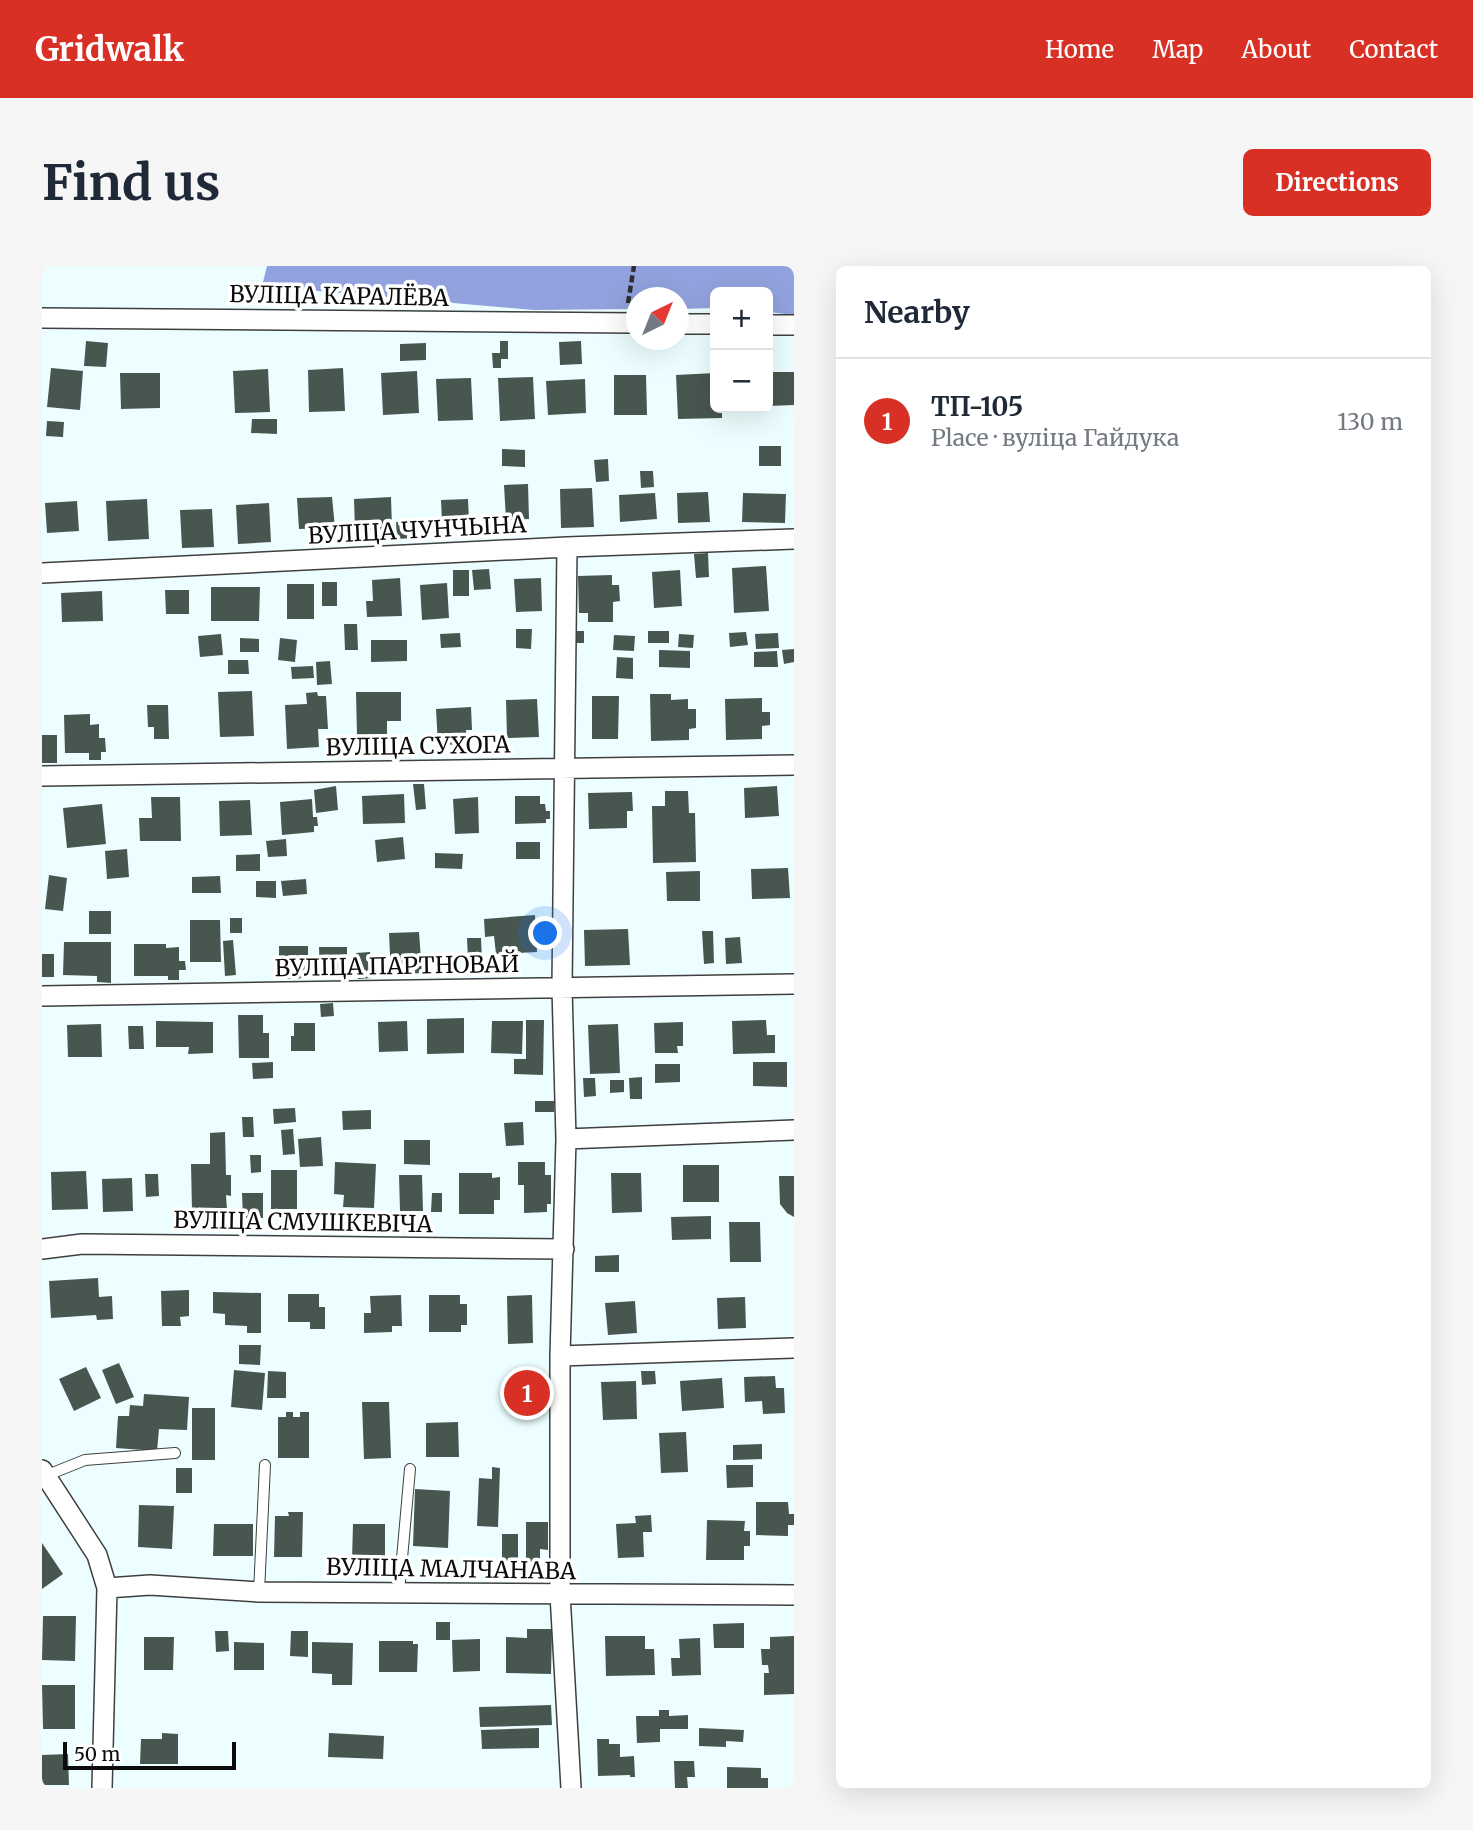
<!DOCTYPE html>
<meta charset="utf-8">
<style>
body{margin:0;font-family:Merriweather,serif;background:#f6f6f7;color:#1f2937}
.controls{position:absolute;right:21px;top:21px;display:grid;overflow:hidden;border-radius:10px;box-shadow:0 7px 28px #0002}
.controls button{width:63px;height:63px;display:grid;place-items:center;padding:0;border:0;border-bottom:2px solid #e0e1e3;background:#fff;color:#1f2937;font:35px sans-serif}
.compass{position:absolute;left:584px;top:21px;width:63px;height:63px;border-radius:50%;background:#fff;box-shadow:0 7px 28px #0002;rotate:43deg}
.scale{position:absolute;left:21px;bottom:18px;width:173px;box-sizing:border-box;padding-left:7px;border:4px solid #0c0c0c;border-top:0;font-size:19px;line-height:24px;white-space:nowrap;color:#0c0c0c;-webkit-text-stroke:5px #fff;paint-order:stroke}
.you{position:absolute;left:504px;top:668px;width:24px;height:24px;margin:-18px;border:5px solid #fff;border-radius:50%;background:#1a73e8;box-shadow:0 0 0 10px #1a73e833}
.badge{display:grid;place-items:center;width:46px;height:46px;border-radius:50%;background:#d93025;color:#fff;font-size:23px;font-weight:700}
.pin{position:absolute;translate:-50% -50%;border:4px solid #fff;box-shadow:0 2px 7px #0006}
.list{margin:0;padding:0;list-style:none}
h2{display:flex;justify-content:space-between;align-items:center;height:91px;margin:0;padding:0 28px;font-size:30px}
h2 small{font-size:23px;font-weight:400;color:#747a83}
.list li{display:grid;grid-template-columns:46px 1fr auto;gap:21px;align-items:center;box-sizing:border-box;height:126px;padding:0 28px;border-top:2px solid #e0e1e3}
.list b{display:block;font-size:26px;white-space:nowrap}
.list p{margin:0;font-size:23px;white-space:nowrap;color:#747a83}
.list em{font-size:23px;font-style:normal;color:#747a83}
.map{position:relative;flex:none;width:752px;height:1522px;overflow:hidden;border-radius:10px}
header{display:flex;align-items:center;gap:42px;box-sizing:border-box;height:98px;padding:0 35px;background:#d93025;color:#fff}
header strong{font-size:33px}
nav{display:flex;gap:38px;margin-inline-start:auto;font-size:24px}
.intro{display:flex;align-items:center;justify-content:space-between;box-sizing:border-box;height:168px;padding:0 42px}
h1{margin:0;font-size:49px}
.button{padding:18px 32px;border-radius:10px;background:#d93025;color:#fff;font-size:24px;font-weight:700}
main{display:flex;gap:42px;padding:0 42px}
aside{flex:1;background:#fff;border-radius:10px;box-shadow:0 7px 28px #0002}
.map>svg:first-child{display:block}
.forest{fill:#91a2de}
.building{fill:#485650}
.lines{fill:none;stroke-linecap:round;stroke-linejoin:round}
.lane-casing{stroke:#3f3f3f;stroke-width:12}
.street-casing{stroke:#3f3f3f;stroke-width:22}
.path{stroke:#2e2e2e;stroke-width:4.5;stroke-dasharray:7 3.5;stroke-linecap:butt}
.lane{stroke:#fff;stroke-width:10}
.street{stroke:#fff;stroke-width:19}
.labels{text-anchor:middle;stroke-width:7;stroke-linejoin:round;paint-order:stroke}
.street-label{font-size:23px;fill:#0c0c0c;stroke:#fff}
</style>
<header>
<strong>Gridwalk</strong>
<nav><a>Home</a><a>Map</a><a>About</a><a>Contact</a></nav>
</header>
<div class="intro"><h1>Find us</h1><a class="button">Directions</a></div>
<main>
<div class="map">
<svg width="752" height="1522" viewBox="0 0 752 1522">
<rect width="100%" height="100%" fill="#ecfeff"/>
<path class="forest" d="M225 0H752V49L726 46V26H673V42L637 43 636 32H594V43L492 44 220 20Z"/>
<path class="building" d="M44 75 66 77 64 101 42 100Z
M458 75H466V93H459V102H451L450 87H458Z
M539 75 540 98 518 99 517 76Z
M384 77V94L358 95V78Z
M9 102 41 105 38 144 5 141Z
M301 102 303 145 267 146 266 104Z
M226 103 228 146 193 147 191 105Z
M375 105 377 147 341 149 339 107Z
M726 106H752V139L726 140Z
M78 107H118V142L79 143Z
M673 107V142H680V152L636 153 634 109Z
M572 109H604L605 149H572Z
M491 111 493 153 458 155 456 112Z
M429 112 431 154 396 155 394 113Z
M543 113 544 147 506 149 504 115Z
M210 153H235V168L209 167Z
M5 155 22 156 21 171 4 170Z
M717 180H739V200H717Z
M460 183 483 184V201L460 200Z
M566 193 567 215 554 216 552 194Z
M598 205H611L612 221 599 222Z
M486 218 487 253 464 254 462 219Z
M550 222 552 261 519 262 518 223Z
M666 226 668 256 636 257 635 227Z
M613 227 615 253 578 256 577 229Z
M701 227 744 228 743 257 700 256Z
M290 231 293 262 257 263 255 232Z
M349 231 350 263 313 264 312 233Z
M105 233 107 273 66 275 64 235Z
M426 233 427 255 400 256 399 234Z
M35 235 37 265 5 267 3 237Z
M227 237 229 276 196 278 194 239Z
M170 243 172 281 140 282 138 244Z
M370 255 371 272 355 273 354 256Z
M666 287 667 311 654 312 652 288Z
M724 300 727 345 692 347 690 302Z
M447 303 449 323 432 324 430 304Z
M411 304H427V330H411Z
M638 304 640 340 612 342 610 306Z
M570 309V319H577L578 335 571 336V356H546V347H537L536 310Z
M358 312 360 350 325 351 324 335H331L330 314Z
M499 312 500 345 474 346 472 313Z
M280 316H295V340H280Z
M405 317 407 352 380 354 378 319Z
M245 318H272V353H245Z
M169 321H218L217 355H169Z
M123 324H147V348H124Z
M60 325 61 355 20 356 19 327Z
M302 358H315L316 384H303Z
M474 363H490L489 383 474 382Z
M531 365H542V377H531Z
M606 365H627V377H606Z
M704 366 706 379 688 381 687 367Z
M418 367 419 381 399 382 398 368Z
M736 367 737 382 714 383 713 368Z
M179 368 181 389 158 391 156 370Z
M637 368 652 369 651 382 636 381Z
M572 369 593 370 592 385 571 384Z
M198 372 217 373V386H198Z
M238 372 255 374 253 396 236 394Z
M329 374H365V395L329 396Z
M752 383V396L742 398 740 384Z
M617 384 648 385V402L617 401Z
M735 385 736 401H712V386Z
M575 391 591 392V413L574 412Z
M186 394H206L207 408H186Z
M288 395 290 418 275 419 274 396Z
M271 400 272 412 250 413 249 401Z
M210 425 212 470 178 471 176 426Z
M275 426 276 430H284L286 463H276L277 481 245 483 243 439 265 438 264 427Z
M314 426H359V455H345V468L315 469Z
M608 428H629V434L646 433V443H654V462L647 463V474L609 475Z
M550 430H577L576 473H550Z
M720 432V446H728V459L720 460V473L684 474 683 433Z
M495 433 497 471 465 472 464 434Z
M105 439H126L127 473H112V461H106Z
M429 441 430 464H424L425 478 396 479 394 443Z
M48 448V459L57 458V472H63L64 486H59V494H47V487H23L22 449Z
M0 469H15V497H0Z
M371 518H382L384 543 374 544Z
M294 520 296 544 274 547 272 524Z
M735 520 737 550 703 552 702 522Z
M623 525H646L647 547H653L654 596 611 597 610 540H623Z
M590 526 591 545H585V562L547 563 546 527Z
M362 528 363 557 321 558 320 530Z
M473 530H498V538H503L504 545H508V553H504V557L473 558Z
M109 531H138L139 575H98L97 552H110Z
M436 531 437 567 413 568 411 533Z
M270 533 271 551H275L276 560H272V566L240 569 238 536Z
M208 534 210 569 178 570 177 535Z
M60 538 64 578 25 582 21 542Z
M361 571 363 593 335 596 333 574Z
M244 573 245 590 226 591 224 575Z
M474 576H498V593H474Z
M85 583 87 611 65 613 63 585Z
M393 587 421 588 420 603 393 602Z
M218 588V605H194V589Z
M746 602 748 632 710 633 709 603Z
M658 605V635H625L624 606Z
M7 609 25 612 21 645 3 643Z
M178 610 179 627H150V611Z
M264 613 265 628 241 630 239 615Z
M214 615H234V632L214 631Z
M47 645H69V668H47Z
M493 649 495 686 454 688 452 670 443 671 442 653Z
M188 652H200V667H188Z
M148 654H178L179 696H148Z
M586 663 588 699 543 700 542 664Z
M660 665H671L672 697 662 698Z
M377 666 380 707 349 709 347 667Z
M698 671 700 697 684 698 683 672Z
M425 672H439L440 695H426Z
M191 674 194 709 183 710 181 675Z
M22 676H69V717L55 716V710L21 709Z
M92 678H124V682L137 681V695H143L144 704H137V714H126V710H92Z
M237 680H266V712L237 713Z
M277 681H305V708L278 709Z
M328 686 330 712 316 713 314 687Z
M0 688H12V711H0Z
M291 737 292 750 279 751 278 738Z
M196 749H221V767H227V792H197Z
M422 752V787L385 788V753Z
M484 754H502L501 809 472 808V793H484Z
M724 754 725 769H733V787L691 788 690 755Z
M114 755 171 756V787L146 788 147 781H114Z
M365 755 366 785 337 786 336 756Z
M450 755H481L480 788 449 787Z
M641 756V780H635L636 787H613L612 757Z
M252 757H273V785H249V770H252Z
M59 758 60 791H26L25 759Z
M576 758 578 807 548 808 546 759Z
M86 760H101L102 783H87Z
M231 796V812L211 813 210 797Z
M711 796H745V821L711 820Z
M613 798H638V816L613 817Z
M600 811V833H588L587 812Z
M541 812H553L554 830 542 831Z
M568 814H582V826L568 827Z
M493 835H512V846H493Z
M253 842 254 856 232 858 231 843Z
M329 844V863L301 864 300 845Z
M200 851H211L212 871H201Z
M481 856 482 879 464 880 462 857Z
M251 863 253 888 241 889 239 864Z
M183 866 184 909H189V930L184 929 185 944H150L149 898H168V867Z
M279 871 281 900 258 901 256 873Z
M362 874H388V899L362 898Z
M208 889H219V906L209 907Z
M293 896 334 898 332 942 301 941 302 929 292 928Z
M476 896H503V909H509V938H505V946L482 947V919H476Z
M641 899H677V936H641Z
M229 904H255V943H229Z
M44 905 46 943 10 944 9 906Z
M417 907H450V912L458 911V934H452V948H417Z
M569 907H599L600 946 570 947Z
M103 908H116L117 930 104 931Z
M357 909H380L381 945H358Z
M737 910H752V951L745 947 738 938Z
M90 912 91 945 61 946 60 913Z
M200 927H221V952H201Z
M390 927H400V946H389Z
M669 950V973L630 974 629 951Z
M687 956H718L719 996H688Z
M577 989V1006H553V990Z
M56 1012 57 1031 70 1030 71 1053 55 1054 54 1049 9 1052 7 1015Z
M147 1024V1050L138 1051 139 1060H120L119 1025Z
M171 1026 219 1027V1067H205V1060L183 1059V1048L171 1047Z
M246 1028H277V1041H283V1063H268V1056H246Z
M359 1029 360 1060H350V1066L322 1067V1047H329L328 1030Z
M387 1029H418V1038H425V1059H419V1066H387Z
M490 1029 491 1077 466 1078 465 1030Z
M703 1031 704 1062 676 1063 675 1032Z
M593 1035 595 1067 566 1069 563 1037Z
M197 1079H219L218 1099 197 1098Z
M77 1097 92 1131 74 1138 60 1104Z
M44 1101 59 1132 32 1145 17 1113Z
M192 1104 223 1107 220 1144 189 1141Z
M226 1105 244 1106V1132H225Z
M599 1105H613L614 1118 600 1119Z
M733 1110 734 1122H742L743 1147 721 1148 720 1135 703 1136 702 1111Z
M680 1112 682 1142 640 1145 638 1115Z
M594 1115 595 1153 561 1154 559 1116Z
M495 1116 496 1136 475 1137V1117Z
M102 1128 147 1131 145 1164 117 1163 115 1185 74 1182 76 1150H87L88 1139 101 1140Z
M320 1136H347L349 1192 322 1193Z
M150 1142H173V1194H150Z
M244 1146H251V1151H258V1146H267V1192H236V1151H244Z
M416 1156 417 1191H384V1157Z
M644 1166 646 1206 619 1207 617 1167Z
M720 1178V1193L691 1194V1179Z
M684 1199H711V1221L685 1222Z
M450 1201 458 1202 456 1261 435 1260 437 1212 450 1213Z
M134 1202H150V1227H134Z
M373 1223 408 1225 406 1282 371 1280Z
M714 1236H746L747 1248H752V1259H746V1270L714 1269Z
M97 1239 132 1240 130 1283 96 1281Z
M246 1246H261L260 1291H232L233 1250H247Z
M609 1249 610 1266H601L602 1291 576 1292 574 1258 594 1257 593 1250Z
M665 1254 703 1255 702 1265H708V1280H702V1294H664Z
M484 1256H506V1284L498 1283V1296H484Z
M172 1258H211V1290H171Z
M311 1258H343V1295L310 1294Z
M460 1268H476V1295H460Z
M0 1277 21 1308 0 1323Z
M1 1350H34L33 1395 0 1394Z
M394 1356H408V1374H394Z
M702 1357V1382H672L671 1358Z
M485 1363H510L509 1408 464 1407V1371L485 1372Z
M173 1365H186L187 1385 174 1386Z
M249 1365H266V1391L248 1390Z
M563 1370H603V1383H612L613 1409 564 1410Z
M752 1370V1428L722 1429V1407H727L726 1399H720L719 1383H728V1371Z
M102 1371H132L131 1404H102Z
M658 1372 659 1409 630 1410 629 1392H638L637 1373Z
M438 1373V1405L411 1406 410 1374Z
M337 1375H371V1378H376L375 1406H337Z
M192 1376 222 1377V1404H192Z
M270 1376 311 1377 310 1419H290V1408L270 1407Z
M0 1419H33V1463H1Z
M509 1439 510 1459 438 1461 437 1441Z
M617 1444H627V1450L646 1449V1463H618V1476L595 1477 594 1450H617Z
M497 1462V1482L440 1483 439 1464Z
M657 1462 702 1464 701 1476 684 1475V1481L657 1480Z
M120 1467 136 1468V1498H98L99 1473H120Z
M287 1467 342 1470 341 1493 286 1491Z
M555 1473H567V1478H578V1491L592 1490 593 1511H588V1509L556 1510Z
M26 1488 27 1519H0V1489Z
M632 1495H652L653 1511H645L646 1522H633Z
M685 1501 719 1502V1512H726V1522H685Z"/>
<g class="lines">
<g class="lane-casing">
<path id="lane" d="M3 1210 43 1194 133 1187
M217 1326 223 1199
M357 1326 368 1203"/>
</g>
<g class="street-casing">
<path id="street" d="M0 52 594 57
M636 58H673
M726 59H752
M525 281 520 721 524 873 518 1090V1328L529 1522
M0 307 525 281 752 273
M0 510 752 499
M0 730 752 718
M524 873 752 864
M0 983 40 978 522 983
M518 1090 752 1082
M0 1204 55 1289 65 1322 60 1522
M65 1322 108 1319 217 1326 752 1329"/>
</g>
<path class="path" d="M586 37 592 0"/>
<use href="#lane" class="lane"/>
<use href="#street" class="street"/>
</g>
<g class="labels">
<g class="street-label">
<text transform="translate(297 30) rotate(1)" y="8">ВУЛІЦА КАРАЛЁВА</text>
<text transform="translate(375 264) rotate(-3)" y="8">ВУЛІЦА ЧУНЧЫНА</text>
<text transform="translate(376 480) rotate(-1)" y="8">ВУЛІЦА СУХОГА</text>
<text transform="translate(355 700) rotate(-1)" y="8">ВУЛІЦА ПАРТНОВАЙ</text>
<text transform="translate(261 956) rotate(1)" y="8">ВУЛІЦА СМУШКЕВІЧА</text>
<text transform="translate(409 1303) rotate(1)" y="8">ВУЛІЦА МАЛЧАНАВА</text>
</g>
</g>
</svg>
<div class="controls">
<button>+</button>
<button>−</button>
</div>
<svg class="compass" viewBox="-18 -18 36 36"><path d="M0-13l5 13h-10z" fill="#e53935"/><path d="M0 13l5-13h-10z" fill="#747a83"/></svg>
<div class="scale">50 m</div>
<div class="you"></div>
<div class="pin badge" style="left:485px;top:1127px">1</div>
</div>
<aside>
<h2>Nearby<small></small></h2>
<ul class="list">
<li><span class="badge">1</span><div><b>ТП-105</b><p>Place · вуліца Гайдука</p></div><em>130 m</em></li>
</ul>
</aside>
</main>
